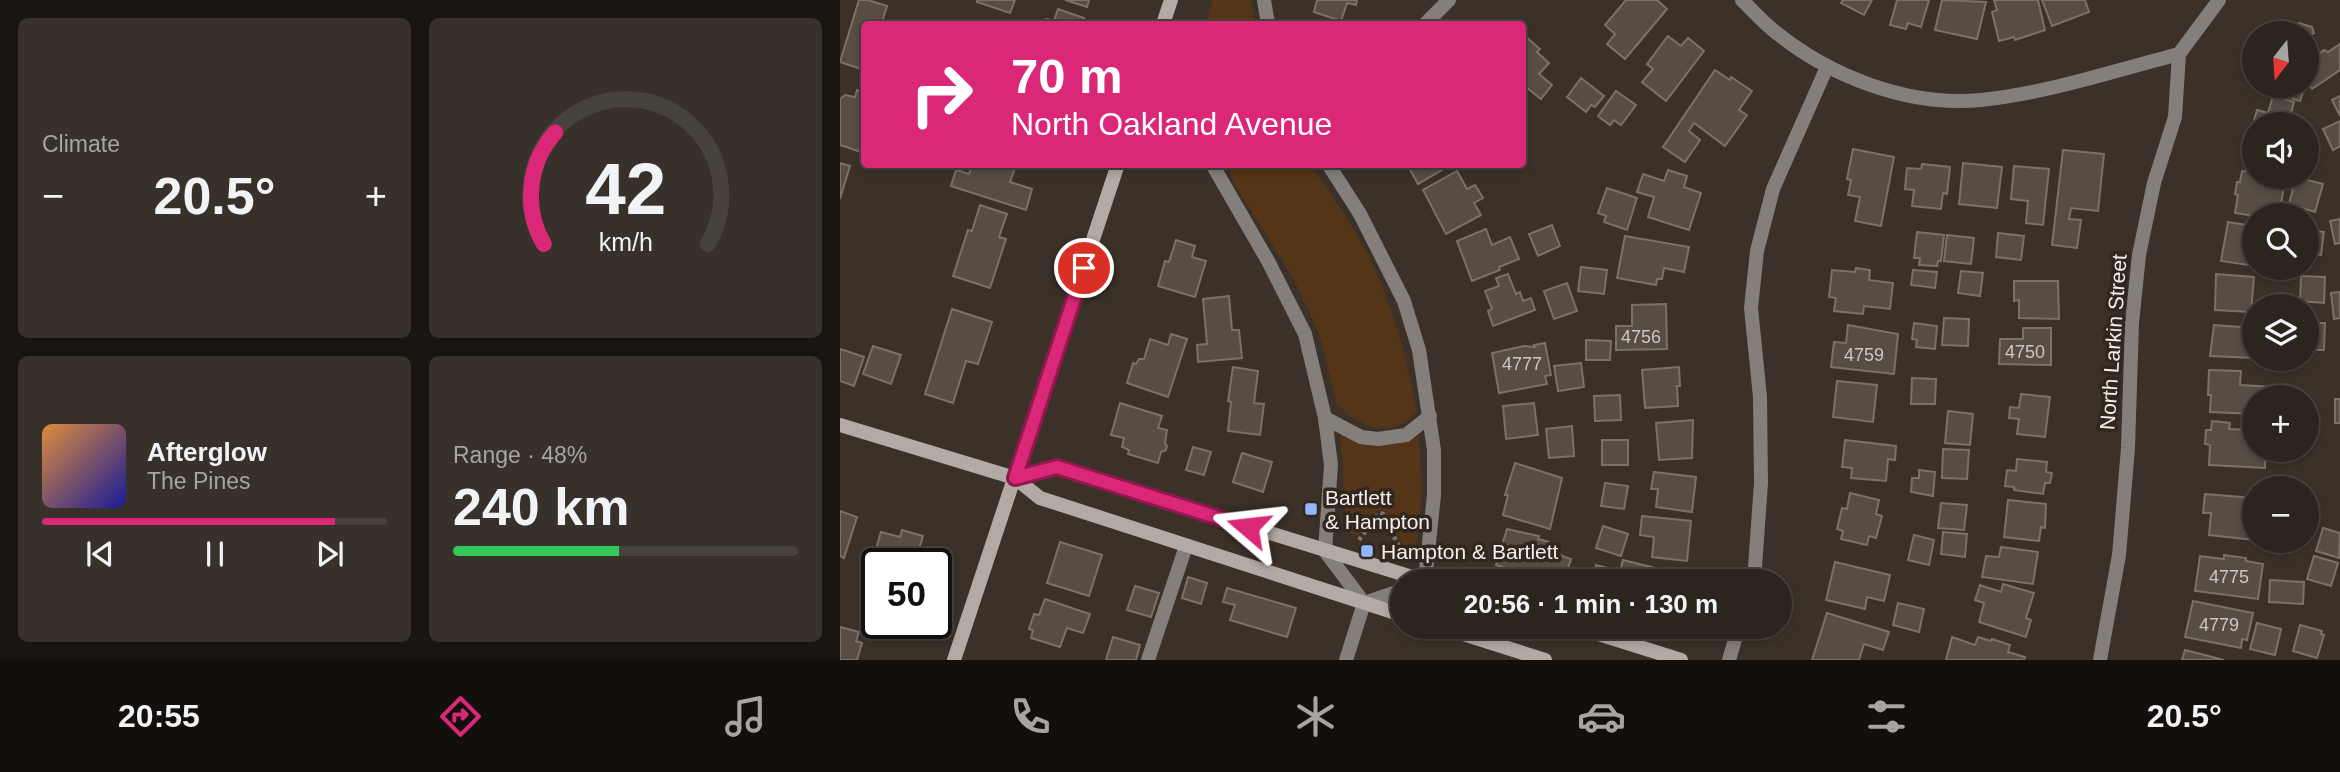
<!DOCTYPE html>
<html lang="en">
<head>
<meta charset="utf-8">
<style>
  :root { --surface:#2c251e; --page:#38312b; --text:#f1f3f6; --muted:#a6a5a4; --line:#48423c; --accent:#db2777 }
  body { margin:0; font-family:Helvetica,sans-serif; background:var(--page); color:var(--text); height:100vh; display:flex; flex-direction:column; font-size:26px; white-space:nowrap }
  * { box-sizing:border-box; margin:0 }
  p { font-size:23px; color:var(--muted) }
  .icon { flex:none; width:38px; height:38px; fill:none; stroke:currentColor; stroke-width:2; stroke-linecap:round; stroke-linejoin:round }
  .map { position:relative; flex:1; overflow:hidden }
  .panel { display:flex; flex-direction:column; gap:18px; padding:18px; background:#181410; width:840px }
  .panel>* { flex:none }
  .guide { position:absolute; left:21px; top:21px; width:665px; height:147px; border-radius:7px; box-shadow:0 4px 10px #0003,0 0 0 2px var(--line); background:#db2777; color:#fff; overflow:hidden }
  .needle { width:46px; rotate:197deg }
  .buttons { position:absolute; left:1402px; top:21px; display:grid; gap:14px }
  .buttons a { display:grid; place-items:center; width:77px; height:77px; border-radius:50%; background:var(--surface); box-shadow:0 4px 10px #0003,0 0 0 2px var(--line); font-size:35px }
  .speed { position:absolute; left:21px; top:548px; display:flex; gap:14px; font-size:35px; font-weight:700; text-align:center }
  .speed>* { display:grid; place-content:center; width:91px; height:91px; border-radius:50%; background:var(--surface); box-shadow:0 4px 10px #0003,0 0 0 2px var(--line); line-height:1 }
  .speed .limit { border:4px solid #111; border-radius:10px; background:#fff; color:#111 }
  .pin { position:absolute; display:grid; place-items:center; width:60px; height:60px; color:#fff; margin:-30px; border:4px solid #fff; border-radius:50%; box-shadow:0 2px 7px #0007 }
  .me { position:absolute; width:77px; margin:-38px; rotate:287deg; stroke-linejoin:round; filter:drop-shadow(0 0 5px #0008) }
  .turn { display:flex; align-items:center; gap:24px; height:147px; padding:0 35px; font-size:32px }
  .turn .icon { width:91px; height:91px; stroke-width:2.5 }
  .turn b { display:block; font-size:49px; line-height:60px }
  .big { font-size:52px; font-weight:700; line-height:1.1 }
  .panel .widget { flex:1; display:flex; flex-direction:column; justify-content:center; gap:10px; min-width:0; padding:0 24px; border-radius:10px; background:var(--page) }
  .panel .dial { align-items:center; gap:0 }
  .dial svg { height:182px; overflow:visible; fill:none; stroke:var(--line); stroke-width:7; stroke-linecap:round; text-anchor:middle }
  .dial text { fill:var(--text); stroke:none }
  .song { display:flex; align-items:center; gap:21px }
  .cover { width:84px; height:84px; border-radius:10px; background:linear-gradient(135deg,hsl(30 70% 55%),hsl(240 70% 35%)) }
  .played { height:7px; border-radius:4px; background:linear-gradient(90deg,var(--accent) 85%,var(--line) 85%) }
  .keys { display:flex; justify-content:space-around; direction:ltr }
  .heat { display:flex; justify-content:space-between; align-items:center; font-size:38px; direction:ltr }
  .charge { height:10px; border-radius:5px; background:linear-gradient(90deg,#34c759 48%,var(--line) 0) }
  .panel .tiles { flex:1; display:grid; gap:18px; grid-template-columns:repeat(2,1fr) }
  .trip { position:absolute; left:550px; top:569px; width:402px; height:70px; border-radius:35px; background:var(--surface); box-shadow:0 4px 10px #0003,0 0 0 2px var(--line); font-weight:700; line-height:70px; text-align:center }
  .tab-bar { display:flex; height:112px; justify-content:space-around; align-items:center; background:#120f0c; color:var(--muted) }
  .tab-bar .icon { width:49px; height:49px }
  .tab-bar .active { color:var(--accent) }
  .tab-bar b { font-size:32px; color:var(--text) }
  main { display:flex; flex:1; min-height:0 }
  .map>svg:first-child { display:block }
  .green { fill:#553517 }
  .building { fill:#584d44; stroke:#7c7167; stroke-width:2 }
  .lines { fill:none; stroke-linecap:round; stroke-linejoin:round }
  .path { stroke:#7c736b; stroke-width:4.5; stroke-dasharray:3.5 3.5; stroke-linecap:butt }
  .service { stroke:#857f7b; stroke-width:14 }
  .minor { stroke:#857f7b; stroke-width:14 }
  .secondary { stroke:#b3aaa3; stroke-width:14 }
  .route-casing { stroke:#8e194d; stroke-width:18 }
  .route { stroke:#db2777; stroke-width:12 }
  .poi-dot { fill:#93b7fd; stroke:#31271e; stroke-width:2.5 }
  .labels { text-anchor:middle; dominant-baseline:central; stroke-width:7; stroke-linejoin:round; paint-order:stroke }
  .number-label { font-size:18px; fill:#cec6c0 }
  .street-label { font-size:21px; fill:#f6efe9; stroke:#31271e }
  .poi-label { font-size:21px; fill:#f6efe9; stroke:#31271e; text-anchor:start }
</style>
</head>
<body>
<main>
<section class="panel">
<div class="tiles">
<div class="widget"><p>Climate</p>
<div class="heat"><a>−</a><b class="big">20.5°</b><a>+</a></div>
</div>
<div class="widget dial"><svg viewBox="0 0 100 80">
<path d="M14 69A42 42 0 1 1 86 69"/>
<path d="M14 69A42 42 0 0 1 19 20" stroke="#db2777"/>
<text x="50" y="56" font-size="32" font-weight="700">42</text>
<text x="50" y="72" font-size="11">km/h</text>
</svg></div>
<div class="widget">
<div class="song"><i class="cover"></i><div><b>Afterglow</b><p>The Pines</p></div></div>
<div class="played"></div>
<div class="keys"><svg class="icon" aria-label="previous" viewBox="0 0 24 24"><path d="M18 5L8 12l10 7zM5 5v14"/></svg><svg class="icon" aria-label="pause" viewBox="0 0 24 24"><path d="M8 5v14M16 5v14"/></svg><svg class="icon" aria-label="next" viewBox="0 0 24 24"><path d="M6 5l10 7-10 7zM19 5v14"/></svg></div>
</div>
<div class="widget"><p>Range · 48%</p><b class="big">240 km</b><div class="charge"></div></div>
</div>
</section>
<div class="map">
<svg width="1500" height="660" viewBox="0 0 1500 660">
  <rect width="100%" height="100%" fill="#3b3128"/>
  <g class="green">
    <polygon points="373,0 411,0 415,24 366,24"/>
    <path d="M 387,165 L 471,165 C 488,190 506,216 521,242 C 550,294 566,353 577,412 L 564,423 L 549,428 L 531,427 L 511,417 L 497,404 L 480,336 L 454,279 L 396,187 Z"/>
    <path d="M 501,432 C 534,445 545,449 579,436 C 581,469 584,522 573,553 L 566,551 L 545,511 L 538,510 L 518,536 L 506,532 Z"/>
  </g>
  <g class="building">
    <polygon points="19,0 28,0 47,6 42,22 49,24 24,24 24,70 0,62"/>
    <polygon points="137,0 175,0 170,13 137,2"/>
    <polygon points="225,0 249,0 247,7"/>
    <polygon points="477,0 517,0 516,5 507,3 501,21 474,12"/>
    <polygon points="786,0 817,0 827,9 785,59 767,44 775,34 765,25"/>
    <polygon points="1003,0 1032,0 1024,15 1001,3"/>
    <polygon points="1057,0 1089,0 1081,27 1068,23 1066,29 1050,25"/>
    <polygon points="1102,0 1146,2 1137,39 1095,30"/>
    <polygon points="1154,0 1198,0 1205,30 1175,40 1174,37 1159,41 1152,12 1157,10"/>
    <polygon points="1202,0 1245,0 1249,12 1212,26"/>
    <polygon points="218,9 244,18 241,24 204,24 206,19 214,21"/>
    <polygon points="1459,23 1472,27 1474,33 1469,36 1480,53 1484,50 1488,52 1500,44 1500,70 1472,89 1466,81 1466,33 1437,33"/>
    <polygon points="828,36 841,46 848,38 864,51 826,101 802,82 813,69 807,64"/>
    <polygon points="686,37 700,49 697,52 709,63 699,74 712,85 701,99 682,84 682,39"/>
    <polygon points="875,70 890,80 891,77 912,91 899,110 907,115 885,146 854,123 849,131 860,140 845,162 823,147"/>
    <polygon points="741,78 764,96 755,107 751,105 746,112 727,97"/>
    <polygon points="1435,86 1465,86 1460,101 1433,93"/>
    <polygon points="17,90 24,93 24,153 0,145 0,99 5,95 15,97"/>
    <polygon points="776,91 796,105 781,125 774,120 770,125 758,116"/>
    <polygon points="1433,96 1454,102 1450,117 1460,119 1458,124 1414,124 1414,136 1410,135 1417,110 1428,113"/>
    <polygon points="1500,96 1500,116 1492,100"/>
    <polygon points="1500,121 1500,146 1493,150 1483,129"/>
    <polygon points="1013,149 1054,157 1041,226 1015,221 1020,197 1008,195 1011,180 1007,179"/>
    <polygon points="1223,150 1264,154 1258,211 1231,208 1229,219 1241,220 1237,248 1212,245"/>
    <polygon points="0,163 10,166 0,199"/>
    <polygon points="1123,163 1162,167 1157,208 1119,204"/>
    <polygon points="132,164 181,164 180,167 176,165 170,182 192,189 186,210 111,186 116,170 129,174"/>
    <polygon points="567,164 612,164 578,184"/>
    <polygon points="1082,164 1110,167 1107,194 1103,193 1101,209 1072,206 1074,190 1065,189 1067,168 1081,169"/>
    <polygon points="1174,166 1209,169 1203,225 1186,223 1188,201 1171,199"/>
    <polygon points="828,170 847,176 844,187 861,193 849,230 808,217 814,197 797,192 803,174 824,181"/>
    <polygon points="617,171 627,189 635,185 643,198 634,203 641,215 606,234 583,190"/>
    <polygon points="1402,171 1414,172 1414,177 1425,177 1424,184 1444,187 1439,215 1414,216 1395,213 1398,195 1395,194 1397,182 1400,182"/>
    <polygon points="1456,177 1483,184 1475,212 1449,204"/>
    <polygon points="767,188 797,198 787,230 764,222 766,216 758,213"/>
    <polygon points="140,205 167,214 159,237 166,239 150,288 113,276 128,230 132,231"/>
    <polygon points="1500,219 1500,243 1495,244 1490,221"/>
    <polygon points="1388,222 1412,226 1414,228 1414,263 1409,262 1408,265 1381,261"/>
    <polygon points="712,225 720,246 698,256 689,234"/>
    <polygon points="646,229 652,245 670,237 679,259 659,267 660,270 632,281 617,241"/>
    <polygon points="1466,230 1484,232 1481,255 1466,253"/>
    <polygon points="1077,232 1104,235 1101,261 1098,261 1097,266 1079,265 1080,258 1074,258"/>
    <polygon points="1158,233 1184,236 1181,260 1156,257"/>
    <polygon points="1107,235 1134,238 1131,264 1104,261"/>
    <polygon points="785,236 849,247 844,272 824,268 822,279 817,279 816,285 777,278"/>
    <polygon points="336,240 355,246 352,257 366,261 355,297 318,286 325,261 329,262"/>
    <polygon points="741,267 767,270 764,294 738,291"/>
    <polygon points="1016,268 1030,270 1029,280 1053,283 1050,309 1024,306 1023,314 994,311 996,298 989,297 992,270 1015,272"/>
    <polygon points="1073,270 1097,272 1095,288 1071,285"/>
    <polygon points="1121,271 1143,273 1140,296 1118,293"/>
    <polygon points="668,274 676,294 680,292 683,301 691,298 695,310 653,326 648,311 652,309 645,291 659,286 656,278"/>
    <polygon points="1376,274 1414,277 1411,312 1375,310"/>
    <polygon points="1461,276 1485,277 1484,303 1460,301"/>
    <polygon points="1174,281 1218,281 1219,319 1179,318 1179,300 1174,301"/>
    <polygon points="727,283 737,311 714,319 704,291"/>
    <polygon points="1500,292 1500,318 1494,319 1491,293"/>
    <polygon points="389,296 392,330 399,330 402,358 358,362 357,345 367,344 363,299"/>
    <polygon points="826,304 827,349 776,350 776,326 792,326 792,305"/>
    <polygon points="112,309 152,322 138,364 126,361 113,403 85,394"/>
    <polygon points="1104,318 1129,319 1128,346 1102,345"/>
    <polygon points="1074,323 1097,326 1095,349 1076,347 1077,340 1072,339"/>
    <polygon points="1466,323 1485,323 1484,350 1466,350"/>
    <polygon points="1008,325 1058,334 1054,374 991,367 994,342 1006,343"/>
    <polygon points="1374,325 1414,328 1414,358 1370,356"/>
    <polygon points="1183,328 1211,328 1211,365 1159,364 1160,339 1183,339"/>
    <polygon points="331,334 347,339 328,397 287,383 293,363 296,364 299,359 304,359 310,339 328,345"/>
    <polygon points="746,340 771,341 770,360 746,360"/>
    <polygon points="705,343 711,375 705,376 707,384 659,393 652,353 684,346 695,347 694,345"/>
    <polygon points="33,346 61,355 51,384 23,374"/>
    <polygon points="0,349 24,357 14,386 0,381"/>
    <polygon points="741,363 744,387 718,391 714,366"/>
    <polygon points="393,367 418,371 414,403 424,404 420,435 388,431 391,402 388,401"/>
    <polygon points="839,367 840,386 837,386 838,406 805,408 802,370"/>
    <polygon points="1369,370 1401,371 1400,385 1434,387 1434,396 1443,397 1414,397 1414,414 1370,412 1371,395 1368,395"/>
    <polygon points="1072,378 1096,379 1095,404 1071,404"/>
    <polygon points="997,381 1037,385 1033,422 993,417"/>
    <polygon points="1181,394 1210,397 1205,437 1177,434 1179,419 1169,418 1170,407 1179,408"/>
    <polygon points="780,395 781,420 755,421 754,396"/>
    <rect x="1495" y="399" width="5" height="24"/>
    <polygon points="280,403 322,416 318,428 327,430 325,443 327,446 326,450 321,452 318,463 288,454 289,450 282,447 284,438 271,435"/>
    <polygon points="694,403 698,435 666,439 663,406"/>
    <polygon points="1108,411 1133,414 1130,445 1105,443"/>
    <polygon points="853,420 852,458 819,460 816,423"/>
    <polygon points="1372,421 1390,423 1389,429 1414,430 1414,450 1447,450 1446,462 1425,460 1425,468 1369,465 1370,445 1365,444 1366,430 1371,430"/>
    <polygon points="732,426 734,456 709,458 706,429"/>
    <rect x="762" y="440" width="26" height="25"/>
    <polygon points="1005,440 1056,446 1055,460 1048,459 1046,481 1011,478 1012,468 1002,467"/>
    <polygon points="353,447 371,452 364,475 346,470"/>
    <polygon points="1103,449 1129,450 1127,479 1102,478"/>
    <polygon points="402,453 432,462 423,492 393,482"/>
    <polygon points="1177,459 1207,462 1206,472 1212,473 1210,483 1205,483 1203,494 1174,490 1174,487 1165,486 1167,470 1176,471"/>
    <polygon points="675,463 722,478 710,529 663,515 668,495 665,495"/>
    <polygon points="1079,470 1095,472 1093,496 1071,492 1072,478 1079,478"/>
    <polygon points="814,472 856,477 852,512 816,507 818,489 811,489"/>
    <polygon points="765,483 788,486 784,509 761,506"/>
    <polygon points="1010,493 1039,500 1036,514 1042,516 1036,538 1029,536 1027,545 1001,539 1003,531 997,529 1002,508 1007,509"/>
    <polygon points="1365,494 1413,498 1414,540 1369,535 1371,513 1363,513"/>
    <polygon points="1168,500 1206,504 1205,528 1201,527 1199,541 1164,537"/>
    <polygon points="1101,503 1127,505 1124,530 1098,528"/>
    <polygon points="0,511 17,517 4,558 0,556"/>
    <polygon points="802,516 851,521 847,561 812,557 814,537 800,535"/>
    <polygon points="763,526 788,534 781,556 756,548"/>
    <polygon points="1483,528 1500,533 1499,558 1476,551"/>
    <polygon points="667,529 699,536 698,539 709,542 706,550 731,559 724,581 698,581 694,580 695,578 656,565"/>
    <polygon points="62,530 83,536 78,552 86,554 83,564 37,564 40,554 35,552 41,532 60,537"/>
    <polygon points="1103,532 1127,534 1125,557 1101,554"/>
    <polygon points="1074,535 1094,540 1089,565 1068,560"/>
    <polygon points="220,542 262,555 249,596 207,583"/>
    <polygon points="1161,547 1198,552 1193,584 1142,577 1146,556 1159,557"/>
    <polygon points="1384,555 1406,558 1406,561 1423,564 1418,599 1355,591 1360,556 1384,559"/>
    <polygon points="1474,556 1498,563 1491,586 1467,579"/>
    <polygon points="783,560 848,576 846,581 752,581 756,565 780,571"/>
    <polygon points="995,562 1050,575 1044,601 1027,597 1025,609 986,600"/>
    <polygon points="348,577 367,583 361,604 342,598"/>
    <polygon points="1430,580 1464,582 1463,604 1429,602"/>
    <polygon points="1163,584 1194,593 1186,618 1191,620 1186,637 1139,622 1144,603 1135,600 1140,585 1161,592"/>
    <polygon points="295,586 319,593 311,617 287,610"/>
    <polygon points="387,588 456,608 447,637 390,620 395,605 383,602"/>
    <polygon points="205,599 250,614 243,633 227,628 220,647 191,638 193,630 189,629 194,614 199,615"/>
    <polygon points="1353,601 1413,613 1407,640 1402,639 1401,648 1345,637"/>
    <polygon points="1058,603 1084,609 1079,632 1053,625"/>
    <polygon points="987,613 1049,632 1043,650 1024,644 1019,660 972,660"/>
    <polygon points="1417,623 1441,629 1435,655 1410,649"/>
    <polygon points="1460,625 1482,631 1481,634 1484,635 1477,658 1453,651"/>
    <polygon points="0,627 19,632 16,641 22,643 17,660 0,660"/>
    <polygon points="273,637 300,645 296,660 266,660"/>
    <polygon points="1112,637 1135,645 1138,637 1151,641 1152,639 1170,645 1168,652 1185,657 1184,660 1106,660"/>
    <polygon points="1345,650 1384,660 1342,660"/>
  </g>
  <g class="lines">
    <polyline class="path" points="519,540 539,513 543,514 562,553"/>
    <g class="service">
      <polyline points="485,418 521,437 538,439 566,435 590,416"/>
      <polyline points="308,660 346,546"/>
    </g>
    <g class="minor">
      <polyline points="424,0 428,24"/>
      <path d="M 902,0 C 912,10 922,21 933,30 C 989,76 1067,107 1141,100 C 1208,93 1274,71 1339,54"/>
      <polyline points="585,24 609,0"/>
      <polyline points="372,164 428,261 465,334 485,418 491,465 485,551 524,603"/>
      <polyline points="488,164 520,214 564,301 579,350 594,450 594,495 585,581"/>
      <polyline points="914,581 921,483 920,397 911,308 917,251 933,189 987,67"/>
      <polyline points="524,603 562,590"/>
      <polyline points="506,660 524,603"/>
      <polyline points="889,660 899,626"/>
      <polyline points="1260,660 1279,555 1288,448 1292,323 1299,255 1314,183 1335,117 1339,54 1379,0"/>
    </g>
    <g class="secondary">
      <polyline points="323,24 331,0"/>
      <polyline points="0,425 175,478 200,498 562,615"/>
      <polyline points="175,478 217,467 585,581"/>
      <polyline points="598,626 705,660"/>
      <polyline points="733,626 841,660"/>
      <polyline points="114,660 278,164"/>
    </g>
  </g>
  <g class="lines">
    <defs>
      <polyline id="route" points="244,268 175,478 217,467 408,527"/>
    </defs>
    <use href="#route" class="route-casing"/>
    <use href="#route" class="route"/>
  </g>
  <g class="poi-dot">
    <rect x="464" y="502" width="14" height="14" rx="3.5"/>
    <rect x="520" y="544" width="14" height="14" rx="3.5"/>
  </g>
  <g class="labels">
    <g class="number-label">
      <text x="801" y="337">4756</text>
      <text x="1185" y="352">4750</text>
      <text x="1024" y="355">4759</text>
      <text x="682" y="364">4777</text>
      <text x="1389" y="577">4775</text>
      <text x="1379" y="625">4779</text>
    </g>
    <g class="street-label">
      <text transform="translate(1273 342) rotate(-86)">North Larkin Street</text>
    </g>
    <g class="poi-label">
      <text x="485" y="497">Bartlett<tspan x="485" dy="24">&amp; Hampton</tspan></text>
      <text x="541" y="551">Hampton &amp; Bartlett</text>
    </g>
  </g>
</svg>
<div class="buttons">
<a><svg class="needle" viewBox="-14 -14 28 28"><path d="M0-13l5 13h-10z" fill="#e53935"/><path d="M0 13l5-13h-10z" fill="#a6a5a4"/></svg></a>
<a><svg class="icon" aria-label="sound" viewBox="0 0 24 24"><path d="M4 9h4l5-4v14l-5-4H4zM17 9q2 3 0 6"/></svg></a>
<a><svg class="icon" aria-label="search" viewBox="0 0 24 24"><circle cx="10" cy="10" r="6"/><path d="M15 15l6 6"/></svg></a>
<a><svg class="icon" aria-label="layers" viewBox="0 0 24 24"><path d="M12 4l9 5-9 5-9-5zM3 14l9 5 9-5"/></svg></a>
<a>+</a>
<a>−</a>
</div>
<div class="speed"><div class="limit">50</div></div>
<div class="pin" style="left:244px;top:268px;background:#d93025"><svg class="icon" aria-label="arrive" viewBox="0 0 24 24"><path d="M6 21V4h12l-3 4 3 4H6"/></svg></div>
<svg class="me" style="left:408px;top:527px" viewBox="-20 -20 40 40"><path d="M0-17L14 15 0 8-14 15z" fill="#db2777" stroke="#fff" stroke-width="4"/></svg>
<div class="trip">20:56 · 1 min · 130 m</div>
<div class="guide">
<div class="turn"><svg class="icon" aria-label="right" viewBox="0 0 24 24"><path d="M7 20v-9h11M14 6l5 5-5 5"/></svg><div><b>70 m</b>North Oakland Avenue</div></div>
</div>
</div>
</main>
<nav class="tab-bar">
<b>20:55</b>
<svg class="icon active" aria-label="directions" viewBox="0 0 24 24"><path d="M12 3l9 9-9 9-9-9zM9 14v-3h6M13 9l2 2-2 2"/></svg>
<svg class="icon" aria-label="music" viewBox="0 0 24 24"><path d="M9 18V5l10-2v13"/><circle cx="6" cy="18" r="3"/><circle cx="16" cy="16" r="3"/></svg>
<svg class="icon" aria-label="phone" viewBox="0 0 24 24"><path d="M5 4h4l2 5-3 2q2 4 5 5l2-3 5 2v4C11 20 4 13 5 4z"/></svg>
<svg class="icon" aria-label="climate" viewBox="0 0 24 24"><path d="M12 3v18M4 7l16 10M4 17L20 7"/></svg>
<svg class="icon" aria-label="car" viewBox="0 0 24 24"><path d="M5 17H2v-5l4-1 3-4h7l3 4 3 1v5h-3M9 17h6M6 11h13"/><circle cx="7" cy="17" r="2"/><circle cx="17" cy="17" r="2"/></svg>
<svg class="icon" aria-label="filters" viewBox="0 0 24 24"><path d="M4 7h16M4 17h16"/><circle cx="9" cy="7" r="2"/><circle cx="15" cy="17" r="2"/></svg>
<b>20.5°</b>
</nav>
</body>
</html>
